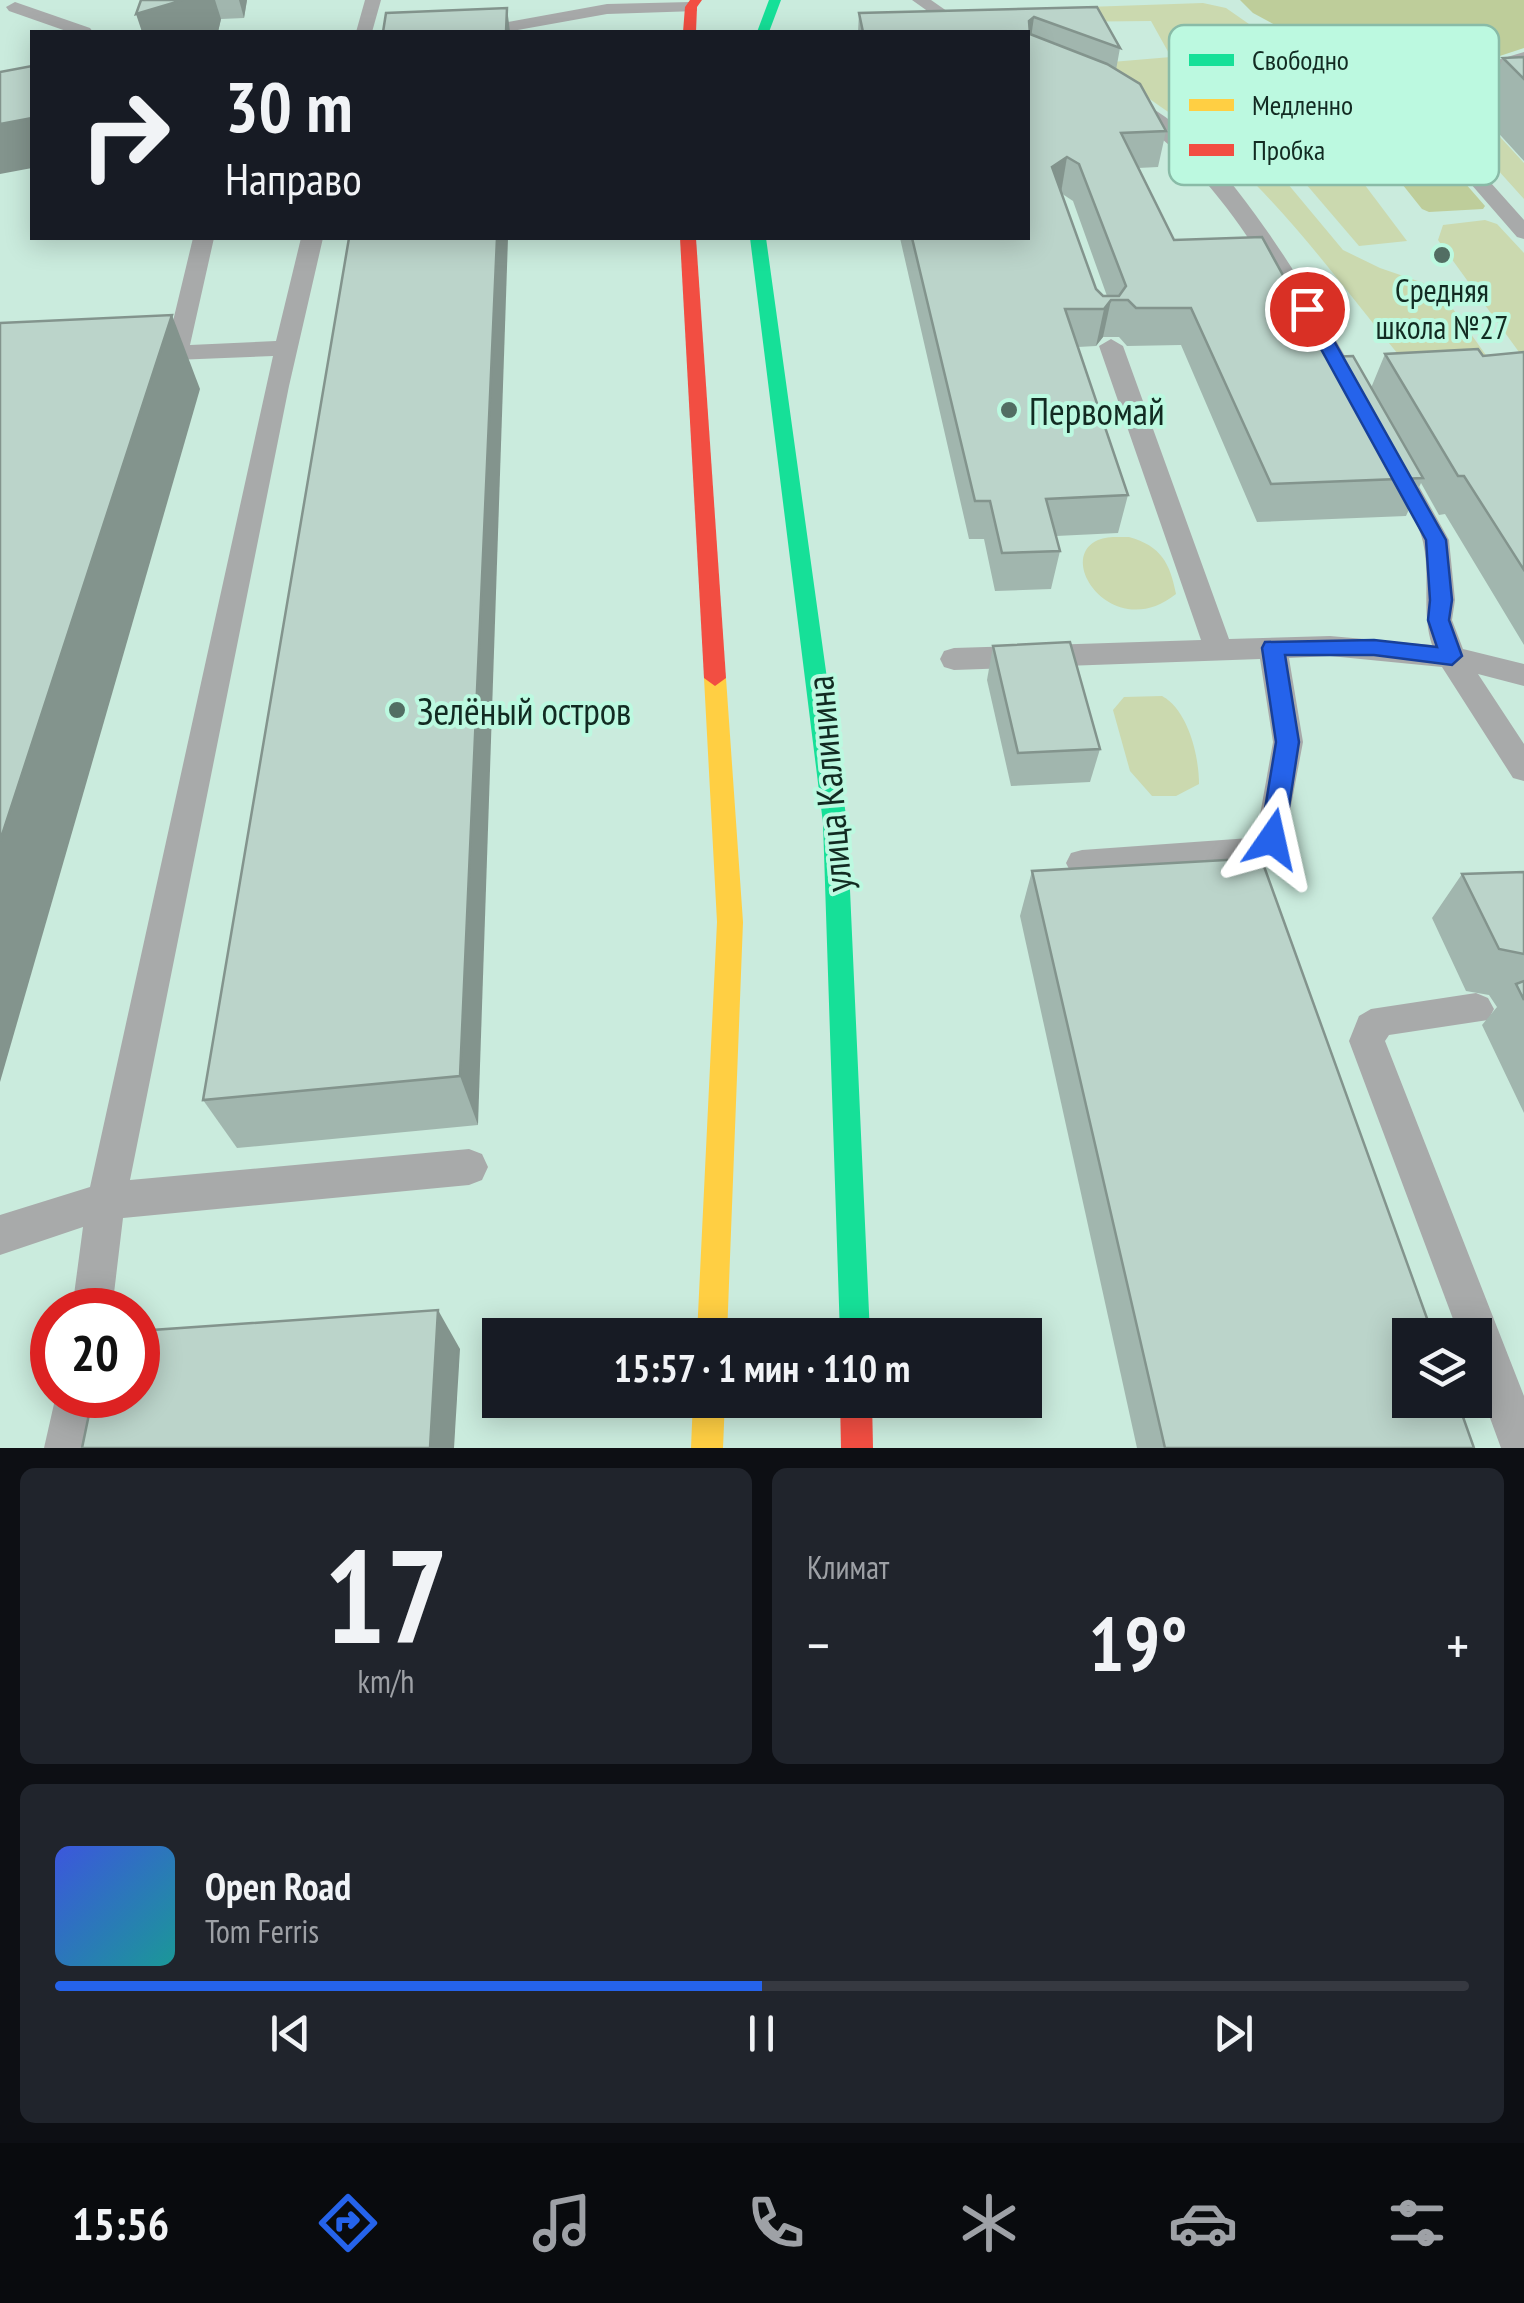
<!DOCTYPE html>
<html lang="ru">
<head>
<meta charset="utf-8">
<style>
  :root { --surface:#171b24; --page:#20242c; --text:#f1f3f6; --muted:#9ea1a6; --line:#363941; --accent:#2563eb }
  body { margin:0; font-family:"PT Sans Narrow",sans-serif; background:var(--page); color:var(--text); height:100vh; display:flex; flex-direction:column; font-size:38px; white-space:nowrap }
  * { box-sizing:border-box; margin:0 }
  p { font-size:32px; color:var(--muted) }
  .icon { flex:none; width:55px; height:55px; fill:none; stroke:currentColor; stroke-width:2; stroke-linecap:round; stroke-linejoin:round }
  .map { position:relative; height:1448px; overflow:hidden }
  .drawer { display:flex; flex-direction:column; gap:20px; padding:20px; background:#0d0f14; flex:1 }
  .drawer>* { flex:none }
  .banner { position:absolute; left:30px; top:30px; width:1000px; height:210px; border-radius:0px; box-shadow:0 5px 25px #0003; background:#171b24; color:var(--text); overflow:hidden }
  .tools { position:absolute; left:1392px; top:1318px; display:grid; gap:20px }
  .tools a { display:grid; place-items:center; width:100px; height:100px; border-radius:0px; background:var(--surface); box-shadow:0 5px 25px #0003; font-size:50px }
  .speed { position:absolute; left:30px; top:1288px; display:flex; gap:20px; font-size:50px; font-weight:700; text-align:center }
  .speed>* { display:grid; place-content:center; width:130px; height:130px; border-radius:50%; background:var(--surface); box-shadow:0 5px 25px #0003; line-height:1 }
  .speed .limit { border:15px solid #d22; background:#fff; color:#111 }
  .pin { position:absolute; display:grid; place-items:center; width:85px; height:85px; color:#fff; margin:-42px; border:5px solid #fff; border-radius:50%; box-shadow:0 2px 10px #0007 }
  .me { position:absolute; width:110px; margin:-55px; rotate:11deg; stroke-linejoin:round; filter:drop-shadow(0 0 8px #0008) }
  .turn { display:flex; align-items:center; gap:35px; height:210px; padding:0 30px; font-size:45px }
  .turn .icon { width:130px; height:130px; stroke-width:2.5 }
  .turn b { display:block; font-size:70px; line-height:85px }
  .big { font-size:75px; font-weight:800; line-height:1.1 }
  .drawer .card { flex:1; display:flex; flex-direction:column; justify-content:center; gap:15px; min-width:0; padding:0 35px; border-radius:15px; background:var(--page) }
  .drawer .dial { align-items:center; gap:0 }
  .dial b { font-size:130px; line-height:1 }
  .song { display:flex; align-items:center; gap:30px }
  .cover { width:120px; height:120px; border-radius:15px; background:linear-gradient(135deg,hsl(230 70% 55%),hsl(180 70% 35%)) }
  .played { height:10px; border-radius:5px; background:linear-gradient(90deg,var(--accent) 50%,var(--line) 50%) }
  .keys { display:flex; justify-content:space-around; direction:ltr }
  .heat { display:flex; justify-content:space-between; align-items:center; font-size:55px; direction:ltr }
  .drawer .tiles { flex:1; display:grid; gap:20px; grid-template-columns:1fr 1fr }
  .card:last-child { grid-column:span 2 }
  .trip { position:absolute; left:482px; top:1318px; width:560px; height:100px; border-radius:0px; background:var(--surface); box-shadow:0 5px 25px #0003; font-weight:800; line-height:100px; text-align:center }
  .tab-bar { display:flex; height:160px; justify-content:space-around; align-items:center; background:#090b0e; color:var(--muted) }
  .tab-bar .icon { width:70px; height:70px }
  .tab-bar .on { color:var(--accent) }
  .tab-bar b { font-size:45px; color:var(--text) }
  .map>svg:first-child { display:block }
  .green { fill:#cbd9af }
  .forest { fill:#becd9a }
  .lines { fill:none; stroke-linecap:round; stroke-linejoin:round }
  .lane { fill:#a8aaaa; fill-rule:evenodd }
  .fast { fill:#16e098; fill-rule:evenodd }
  .slow { fill:#ffcf43; fill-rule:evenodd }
  .jam { fill:#f24e42; fill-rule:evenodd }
  .wall { fill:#a1b6ae; fill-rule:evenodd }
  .shaded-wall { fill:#83948d }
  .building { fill:#bbd4ca; stroke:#83948d; stroke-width:2.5; fill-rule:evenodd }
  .route { fill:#2563eb; stroke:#184099; stroke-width:2.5 }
  .poi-dot { fill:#526e63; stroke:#bcf9e0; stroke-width:4 }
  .labels { text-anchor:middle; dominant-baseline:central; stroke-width:8; stroke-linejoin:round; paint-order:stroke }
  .far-poi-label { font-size:32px; fill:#122b22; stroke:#bcf9e0 }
  .poi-label { font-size:38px; fill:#122b22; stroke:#bcf9e0; text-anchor:start }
  .street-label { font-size:38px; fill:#122b22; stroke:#bcf9e0 }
  .key { fill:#bcf9e0; stroke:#89bba7; stroke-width:2.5 }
  .key-label { font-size:28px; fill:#122b22 }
</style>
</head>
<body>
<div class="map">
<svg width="1524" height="1448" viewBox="0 0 1524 1448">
  <rect width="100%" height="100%" fill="#caebdd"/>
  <g class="green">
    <path d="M 1203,3 L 1226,8 L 1259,31 L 1258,40 C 1222,65 1206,73 1232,117 L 1343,250 L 1380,268 L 1438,288 L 1493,365 L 1406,364 C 1351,297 1298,224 1236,165 C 1195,126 1144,98 1100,63 L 1171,57 L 1151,21 L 1051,22 L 1028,9 Z"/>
    <polygon points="1524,72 1524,108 1478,113 1524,163 1524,199 1451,118 1449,109 1460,95"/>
    <polygon points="1319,124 1407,241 1359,246 1258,128"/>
    <polygon points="1485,220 1497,224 1524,253 1524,359 1438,240 1443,225"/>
    <path d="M 1129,537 C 1161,546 1170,563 1176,594 C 1114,644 1054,559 1098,540 C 1107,536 1119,537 1129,537 Z"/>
    <path d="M 1162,696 C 1188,710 1199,756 1199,784 L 1176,796 L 1152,796 L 1130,771 L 1113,710 L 1124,697 Z"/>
  </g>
  <polygon class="forest" points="1240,0 1524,0 1524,48 1406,87 1391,98 1485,206 1483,209 1429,212 1422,209 1324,86 1346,68 1344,62 1253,13"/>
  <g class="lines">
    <g class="lane">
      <polygon points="365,0 381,0 372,32 356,32"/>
      <polygon points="912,0 931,0 977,32 957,32"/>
      <polygon points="15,2 90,28 93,32 69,32 9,11 6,7"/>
      <polygon points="691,2 697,3 697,11 607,14 506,32 471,32 480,27 607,4"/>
      <polygon points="1524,52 1524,63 1431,92 1417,100 1524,220 1524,239 1517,237 1397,99 1417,84"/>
      <path d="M 1131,99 C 1216,124 1323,317 1366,393 L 1363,398 L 1345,398 C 1272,285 1241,192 1124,109 L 1122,105 Z"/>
      <polygon points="193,238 214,238 190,345 276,341 301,238 323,238 289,386 130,1180 469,1149 482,1154 488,1167 482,1180 469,1185 123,1218 112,1310 72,1310 83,1227 0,1255 0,1215 90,1187 273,356 149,361 137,354 141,349 167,346"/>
      <path d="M 1111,339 L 1123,346 L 1229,639 L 1330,636 L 1432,645 C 1421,611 1431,577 1423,542 C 1417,516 1394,488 1381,464 L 1394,456 L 1403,458 L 1449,540 L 1455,600 L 1452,620 L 1463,649 L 1524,664 L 1524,686 L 1478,674 L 1524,744 L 1524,781 L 1513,778 L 1442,667 L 1330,656 L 1289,658 L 1303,742 L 1283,848 C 1245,879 1133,873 1082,876 L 1071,873 L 1066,863 L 1071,853 L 1082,850 L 1250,838 L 1257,832 L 1273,742 L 1260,659 L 954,670 L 944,667 L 940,659 L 944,651 L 954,648 L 1201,640 L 1099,346 Z"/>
      <polygon points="1476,993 1488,998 1494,1009 1488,1020 1389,1035 1385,1041 1524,1396 1524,1448 1501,1448 1475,1377 1475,1335 1459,1335 1349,1041 1359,1016 1371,1009"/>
      <polygon points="56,1395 98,1395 88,1448 44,1448"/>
    </g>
    <g class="fast">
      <polygon points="769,0 781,0 769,32 757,32"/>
      <polygon points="750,238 766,238 847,823 870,1335 840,1335 823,823"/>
    </g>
    <g class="slow">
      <polygon points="715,670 726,678 743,922 727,1335 697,1335 717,922 704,678"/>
      <polygon points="693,1400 725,1400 723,1448 691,1448"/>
    </g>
    <g class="jam">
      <polygon points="690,0 702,0 697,7 696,32 683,32 685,7"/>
      <polygon points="680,238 696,238 726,678 715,686 704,678"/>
      <polygon points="840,1400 872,1400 873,1448 841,1448"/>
    </g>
  </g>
  <g class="wall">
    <polygon points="141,0 247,0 244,18 221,19 218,32 142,32"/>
    <path d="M 1097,7 L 1120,48 L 1116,70 L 1166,131 L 1158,167 L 1138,168 L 1174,240 L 1328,357 L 1371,388 L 1385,354 L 1483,356 L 1524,352 L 1524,645 L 1445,514 L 1439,515 L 1421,483 L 1406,516 L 1257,522 L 1181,345 L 1127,346 L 1119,337 L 1103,337 L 1096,346 L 1078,347 L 1128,495 L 1118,533 L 1056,536 L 1060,551 L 1051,589 L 995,591 L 984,539 L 969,539 L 900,238 L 1028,238 L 1028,32 L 858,32 L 859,13 ZM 1061,193 L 1073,201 L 1107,296 L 1103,296 L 1096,289 Z"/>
    <polygon points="1524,57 1524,161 1481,114 1503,58"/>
    <polygon points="349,238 478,1125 237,1148 203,1100"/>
    <polygon points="993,646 1100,749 1090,782 1011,786 987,680"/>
    <polygon points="1032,871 1474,1448 1137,1448 1020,916"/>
    <polygon points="1524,872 1524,1113 1482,1025 1497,1007 1489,995 1466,991 1432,918 1462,874"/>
  </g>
  <g class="shaded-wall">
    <polygon points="183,0 215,0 221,19 218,32 142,32 136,14"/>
    <polygon points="239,0 247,0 244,18"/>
    <polygon points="507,8 510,32 506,32"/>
    <polygon points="1034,17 1029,52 1029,21"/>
    <polygon points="32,118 32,168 0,174 0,124"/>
    <polygon points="1067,157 1061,193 1052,167"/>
    <polygon points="497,238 508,238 478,1125 460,1076"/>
    <polygon points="1111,300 1103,337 1096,346 1104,309"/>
    <polygon points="172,315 200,389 0,1082 0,841"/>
    <polygon points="438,1310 460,1349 454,1448 430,1448"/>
  </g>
  <g class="building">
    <polygon points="141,0 183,0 136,14"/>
    <path d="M 1097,7 L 1120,48 L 1034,17 L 1029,21 L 1030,34 L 1107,64 L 1140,84 L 1166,131 L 1121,133 L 1174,240 L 1262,237 L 1328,357 L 1353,356 L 1423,478 L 1271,484 L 1191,308 L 1136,308 L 1128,300 L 1111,300 L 1104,309 L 1065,309 L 1128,495 L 1046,499 L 1060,551 L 1002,553 L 990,501 L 975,501 L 912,238 L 1028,238 L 1028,32 L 863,32 L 859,13 ZM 1067,157 L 1079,164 L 1126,286 L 1119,296 L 1103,296 L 1096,289 L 1052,167 Z"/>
    <polygon points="507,8 506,32 383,32 386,13"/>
    <polygon points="1524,57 1524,79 1503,58"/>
    <polygon points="32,66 32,118 0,124 0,72"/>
    <polygon points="349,238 497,238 460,1076 203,1100"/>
    <polygon points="172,315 0,841 0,323"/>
    <polygon points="1478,349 1483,356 1524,352 1524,570 1464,476 1458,476 1385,354"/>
    <polygon points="1070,642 1100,749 1018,753 993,646"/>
    <polygon points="1261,858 1433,1335 1410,1335 1410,1400 1457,1400 1474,1448 1165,1448 1032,871"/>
    <polygon points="1524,872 1524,954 1499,949 1462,874"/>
    <polygon points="1524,981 1524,1000 1516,984"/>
    <polygon points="438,1310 430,1448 82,1448 93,1395 138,1395 138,1331"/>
  </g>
  <polygon class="route" points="1307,304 1316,309 1446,540 1452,600 1449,620 1462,656 1452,665 1374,655 1285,655 1299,742 1284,839 1281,846 1263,846 1260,839 1276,742 1262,648 1265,642 1374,640 1437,647 1428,620 1430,600 1426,540 1299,309"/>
  <g class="poi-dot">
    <circle cx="1442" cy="255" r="10"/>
    <circle cx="1009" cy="410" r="10"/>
    <circle cx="397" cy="710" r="10"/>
  </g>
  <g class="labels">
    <g class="far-poi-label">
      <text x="1442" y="290">Средняя<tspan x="1442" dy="37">школа №27</tspan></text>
    </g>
    <g class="poi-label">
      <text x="1029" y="410">Первомай</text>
      <text x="417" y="710">Зелёный остров</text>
    </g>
    <g class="street-label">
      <text transform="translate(828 784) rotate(-95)">улица Калинина</text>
    </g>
  </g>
  <rect x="1169" y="25" width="330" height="160" rx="15" class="key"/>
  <rect x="1189" y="54" width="45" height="12" fill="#16e098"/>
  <rect x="1189" y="99" width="45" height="12" fill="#ffcf43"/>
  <rect x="1189" y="144" width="45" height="12" fill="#f24e42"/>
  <g class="key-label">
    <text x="1252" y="70">Свободно</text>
    <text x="1252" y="115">Медленно</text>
    <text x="1252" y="160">Пробка</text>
  </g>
</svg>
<div class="tools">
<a><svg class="icon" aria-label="layers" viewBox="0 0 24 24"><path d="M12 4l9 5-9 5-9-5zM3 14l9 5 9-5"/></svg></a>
</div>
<div class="speed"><div class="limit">20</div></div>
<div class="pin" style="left:1307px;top:309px;background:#d93025"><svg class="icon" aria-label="arrive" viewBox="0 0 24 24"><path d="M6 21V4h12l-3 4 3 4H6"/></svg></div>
<svg class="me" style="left:1272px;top:839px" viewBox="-20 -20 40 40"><path d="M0-17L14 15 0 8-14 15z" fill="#2563eb" stroke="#fff" stroke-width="4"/></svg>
<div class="trip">15:57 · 1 мин · 110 m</div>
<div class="banner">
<div class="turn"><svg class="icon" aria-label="right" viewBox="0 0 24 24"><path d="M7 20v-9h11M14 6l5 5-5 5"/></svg><div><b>30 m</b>Направо</div></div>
</div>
</div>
<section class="drawer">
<div class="tiles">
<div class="card dial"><b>17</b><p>km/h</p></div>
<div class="card"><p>Климат</p>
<div class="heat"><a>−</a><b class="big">19°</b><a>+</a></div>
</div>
<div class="card">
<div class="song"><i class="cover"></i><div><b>Open Road</b><p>Tom Ferris</p></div></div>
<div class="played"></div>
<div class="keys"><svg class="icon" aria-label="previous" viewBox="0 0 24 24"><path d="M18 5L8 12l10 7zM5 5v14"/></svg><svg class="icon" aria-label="pause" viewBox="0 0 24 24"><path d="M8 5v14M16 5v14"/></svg><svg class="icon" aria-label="next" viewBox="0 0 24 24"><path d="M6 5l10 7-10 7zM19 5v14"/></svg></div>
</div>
</div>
</section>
<nav class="tab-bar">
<b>15:56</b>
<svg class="icon on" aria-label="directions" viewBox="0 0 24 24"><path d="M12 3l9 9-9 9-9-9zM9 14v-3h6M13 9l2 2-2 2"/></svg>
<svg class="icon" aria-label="music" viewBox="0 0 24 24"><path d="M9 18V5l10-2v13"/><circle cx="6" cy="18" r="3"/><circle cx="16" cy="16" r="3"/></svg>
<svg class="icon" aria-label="phone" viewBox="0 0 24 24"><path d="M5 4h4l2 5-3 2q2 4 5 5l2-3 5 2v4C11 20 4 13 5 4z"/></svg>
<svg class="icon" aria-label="climate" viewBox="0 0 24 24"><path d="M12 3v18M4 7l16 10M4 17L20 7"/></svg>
<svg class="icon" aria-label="car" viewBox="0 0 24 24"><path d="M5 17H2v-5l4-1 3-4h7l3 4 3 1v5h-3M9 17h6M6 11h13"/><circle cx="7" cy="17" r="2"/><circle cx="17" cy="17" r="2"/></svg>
<svg class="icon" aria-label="filters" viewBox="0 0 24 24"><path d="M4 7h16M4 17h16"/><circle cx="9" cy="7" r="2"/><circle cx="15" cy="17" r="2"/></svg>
</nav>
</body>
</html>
